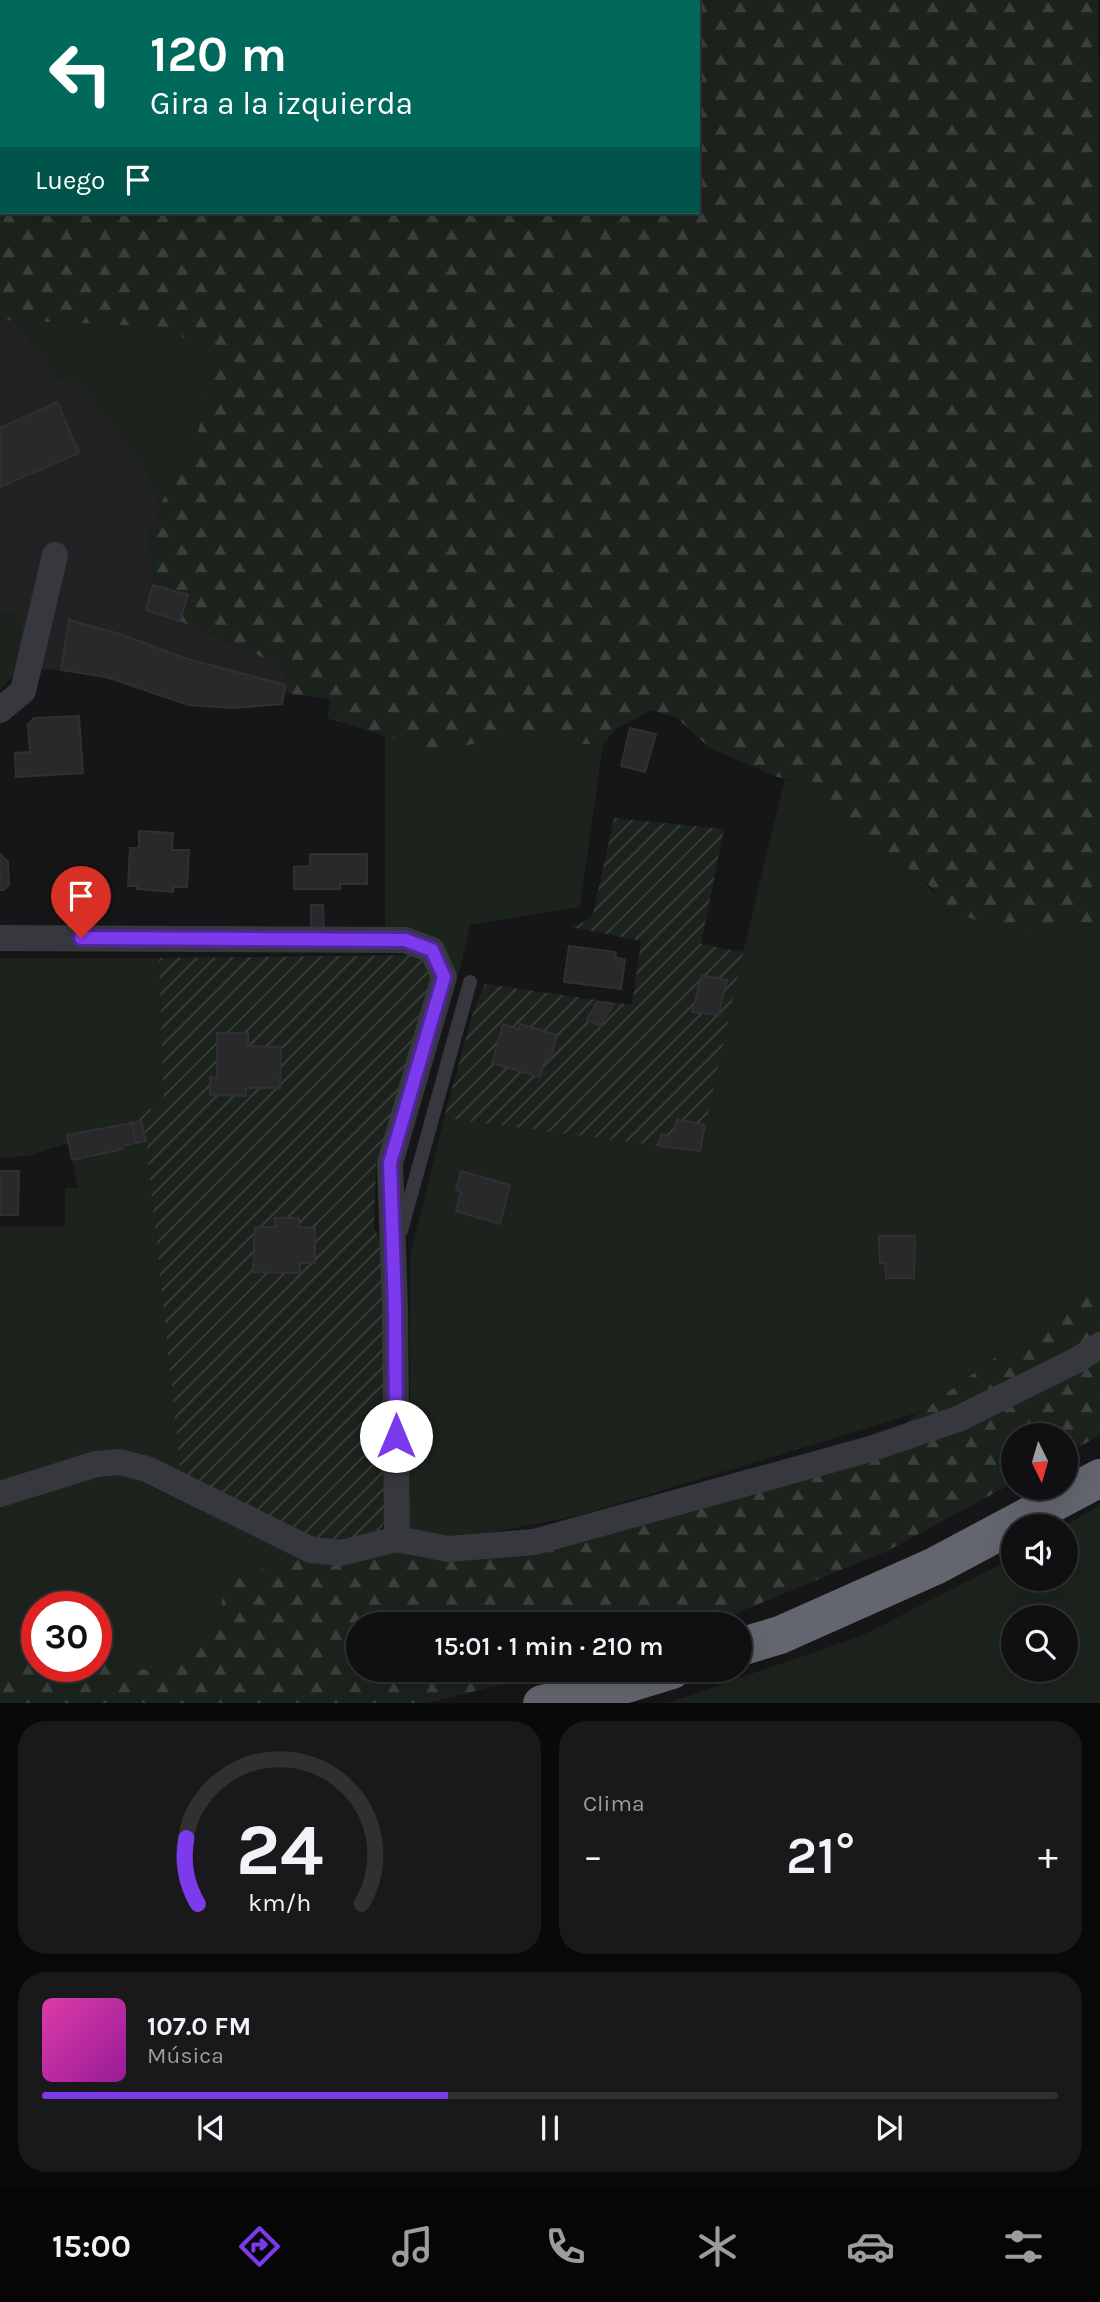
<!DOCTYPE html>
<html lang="es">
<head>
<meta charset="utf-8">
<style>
  :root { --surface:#101012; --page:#19191b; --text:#f1f3f6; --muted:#9c9d9f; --line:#303032; --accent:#7c3aed }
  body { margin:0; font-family:Karla,sans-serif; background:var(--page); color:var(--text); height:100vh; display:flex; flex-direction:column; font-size:26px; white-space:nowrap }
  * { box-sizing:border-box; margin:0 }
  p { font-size:23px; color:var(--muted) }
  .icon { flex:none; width:38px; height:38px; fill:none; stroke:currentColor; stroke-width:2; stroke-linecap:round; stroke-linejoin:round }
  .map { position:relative; height:1703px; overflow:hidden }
  .details { display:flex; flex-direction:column; gap:18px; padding:18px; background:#09090a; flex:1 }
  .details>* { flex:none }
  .top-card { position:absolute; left:0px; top:0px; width:700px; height:214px; box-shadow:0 7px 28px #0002,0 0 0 2px var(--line); background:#00695c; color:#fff; overflow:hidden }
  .needle { width:46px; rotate:175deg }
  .tools { position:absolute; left:1001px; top:1423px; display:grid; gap:14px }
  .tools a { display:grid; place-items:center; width:77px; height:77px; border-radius:50%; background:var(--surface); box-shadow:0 7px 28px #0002,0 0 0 2px var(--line); font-size:35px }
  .speed { position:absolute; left:21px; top:1591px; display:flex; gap:14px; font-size:35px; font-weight:700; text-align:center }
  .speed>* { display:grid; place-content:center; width:91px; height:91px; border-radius:50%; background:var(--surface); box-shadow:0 7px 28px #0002,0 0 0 2px var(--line); line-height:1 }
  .speed .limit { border:10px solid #d22; background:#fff; color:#111 }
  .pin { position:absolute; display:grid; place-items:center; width:60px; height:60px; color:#fff; margin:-72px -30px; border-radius:50% 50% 50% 0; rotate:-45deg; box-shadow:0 0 7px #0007 }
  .pin .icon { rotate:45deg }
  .me { position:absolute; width:77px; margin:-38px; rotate:0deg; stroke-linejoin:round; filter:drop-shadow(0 0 5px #0008) }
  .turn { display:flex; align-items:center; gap:24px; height:147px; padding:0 35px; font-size:32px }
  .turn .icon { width:91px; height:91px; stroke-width:2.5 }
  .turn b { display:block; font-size:49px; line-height:60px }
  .then { display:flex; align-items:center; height:66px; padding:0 35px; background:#0003; gap:14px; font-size:26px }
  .big { font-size:52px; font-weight:600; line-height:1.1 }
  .details .tile { flex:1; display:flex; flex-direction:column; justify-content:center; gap:10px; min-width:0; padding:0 24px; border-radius:28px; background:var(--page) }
  .details .dial { align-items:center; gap:0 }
  .dial svg { height:182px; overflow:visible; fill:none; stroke:var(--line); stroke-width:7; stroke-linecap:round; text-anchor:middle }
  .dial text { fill:var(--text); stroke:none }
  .song { display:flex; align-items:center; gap:21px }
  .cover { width:84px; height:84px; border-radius:10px; background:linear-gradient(135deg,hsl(320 70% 55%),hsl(300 70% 35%)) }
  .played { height:7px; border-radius:4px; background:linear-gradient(90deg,var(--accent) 40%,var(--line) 40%) }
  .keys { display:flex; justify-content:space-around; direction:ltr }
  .heat { display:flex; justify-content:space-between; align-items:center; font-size:38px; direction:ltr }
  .details .tiles { flex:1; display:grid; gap:18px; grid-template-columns:1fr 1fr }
  .tile:last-child { grid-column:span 2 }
  .trip { position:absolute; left:346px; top:1612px; width:406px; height:70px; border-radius:35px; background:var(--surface); box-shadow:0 7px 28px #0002,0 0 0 2px var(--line); font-weight:600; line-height:70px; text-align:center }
  .dock { display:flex; height:112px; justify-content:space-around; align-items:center; background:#060607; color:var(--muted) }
  .dock .icon { width:49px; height:49px }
  .dock .current { color:var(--accent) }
  .dock b { font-size:32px; color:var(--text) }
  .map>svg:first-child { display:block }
  .built { fill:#222225 }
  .grass { fill:#1c231d; fill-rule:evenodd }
  .forest { fill:url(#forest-firs); fill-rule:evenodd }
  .garden { fill:url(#garden-furrows) }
  .building { fill:#29292c; stroke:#303034; stroke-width:2 }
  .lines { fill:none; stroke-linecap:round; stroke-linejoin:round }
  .service { stroke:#37383d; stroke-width:14 }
  .minor { stroke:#37383d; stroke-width:26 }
  .motorway { stroke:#63666e; stroke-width:38 }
  .route-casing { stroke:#51269a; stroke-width:18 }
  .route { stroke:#7c3aed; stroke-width:12 }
</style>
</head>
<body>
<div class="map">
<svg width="1100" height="1704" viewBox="0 0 1100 1704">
  <defs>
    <pattern id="forest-firs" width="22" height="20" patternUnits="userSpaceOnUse" patternTransform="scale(1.75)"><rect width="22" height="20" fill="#1c231d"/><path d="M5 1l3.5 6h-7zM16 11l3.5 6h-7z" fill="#3a403c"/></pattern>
    <pattern id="garden-furrows" width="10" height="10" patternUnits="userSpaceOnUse" patternTransform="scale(1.75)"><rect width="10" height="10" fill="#1c231d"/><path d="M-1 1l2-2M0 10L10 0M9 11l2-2" fill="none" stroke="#3a403c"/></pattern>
  </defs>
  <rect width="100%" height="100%" fill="#161618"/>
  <polygon class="built" points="0,320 15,321 56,377 79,383 135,455 148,475 160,505 147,541 152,555 153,585 180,621 280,665 286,685 282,704 233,708 189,705 106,677 61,670 14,668 23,615 0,614"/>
  <g class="grass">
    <polygon points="15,321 169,327 215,363 196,440 160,505 148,475 135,455 79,383 56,377"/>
    <polygon points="0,614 23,615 14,667 20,668 0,690"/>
    <polygon points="550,732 580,744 603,744 580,907 470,925 458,976 444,951 385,930 385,736 427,749 464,746 521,733"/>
    <path d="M 785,779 L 815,782 C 855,831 912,861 949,911 L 1070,929 L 1100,922 L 1100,1287 L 1019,1340 L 920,1412 L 581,1515 L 453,1540 L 410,1534 L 410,1258 L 444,1118 L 700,1150 L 743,952 Z"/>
    <polygon points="0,958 159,958 164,1112 136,1108 141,1121 67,1135 69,1143 27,1156 0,1158"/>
    <polygon points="146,1141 181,1476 117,1454 0,1482 0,1227 65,1227 65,1188 78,1188 72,1160 123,1149 123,1146"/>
    <polygon points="120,1462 311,1550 219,1618 157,1671 96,1664 96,1606 37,1606 37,1660 0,1658 0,1506"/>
    <path d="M 1100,1505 L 1100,1703 L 667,1703 L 861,1636 L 1013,1558 L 1013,1578 L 1066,1578 L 1065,1526 ZM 1066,1617 L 1066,1670 L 1013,1670 L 1013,1617 Z"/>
  </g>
  <g class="forest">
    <path d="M 0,0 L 1098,0 L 1100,922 L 1070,929 L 1010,931 L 949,911 L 932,888 L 835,807 L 815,783 L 777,777 L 710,748 L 677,718 L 651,710 L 616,729 L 603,744 L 580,744 L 550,732 L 521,733 L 464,746 L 427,749 L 327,718 L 331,699 L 284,693 L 286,685 L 280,665 L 180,621 L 153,585 L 152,555 L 147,541 L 160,505 L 196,440 L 215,363 L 169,327 L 0,320 ZM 2,2 L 698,2 L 698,212 L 2,212 Z"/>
    <polygon points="1100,1287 1100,1435 1066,1454 1066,1435 1013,1435 1013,1483 887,1551 710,1624 359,1624 359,1670 561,1670 423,1704 0,1703 0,1658 37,1660 37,1666 96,1666 96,1664 156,1671 219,1618 225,1584 311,1550 448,1549 870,1449 1019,1340"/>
  </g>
  <g class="garden">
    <polygon points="614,818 724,829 701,944 743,952 700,1151 444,1118 474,1009 485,984 632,1005 641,941 572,927 586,921 593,914"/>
    <polygon points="418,955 428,961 432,980 376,1164 374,1229 386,1251 388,1516 379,1532 328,1545 181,1476 146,1141 136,1107 164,1111 159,958"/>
  </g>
  <g class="building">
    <polygon points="57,402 79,453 0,487 0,428"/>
    <polygon points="153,585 188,595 180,621 146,610"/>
    <polygon points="69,620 120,634 187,659 286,685 282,704 233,708 189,705 106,677 61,670"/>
    <polygon points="79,716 83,773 16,777 15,753 30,752 28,725 34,718"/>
    <polygon points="630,728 656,734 645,772 621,766"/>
    <polygon points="139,831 173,833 172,850 189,850 187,887 173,887 173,892 137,889 137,886 128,886 130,848 139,848"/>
    <polygon points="0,854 8,862 9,885 4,890 0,890"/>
    <polygon points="310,854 367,854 367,884 340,884 340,889 294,889 294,867 310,866"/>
    <polygon points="311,905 323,905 324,932 311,932"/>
    <polygon points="569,946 616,952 615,957 625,960 621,989 564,982"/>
    <polygon points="702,975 727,980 718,1015 692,1012"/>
    <polygon points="597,1002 614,1004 600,1026 587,1019"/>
    <polygon points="503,1024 519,1029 520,1024 557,1035 550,1061 545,1059 540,1077 492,1063"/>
    <polygon points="217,1033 248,1033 248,1046 281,1047 280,1088 246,1088 246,1096 210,1095 210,1077 217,1078"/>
    <polygon points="677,1119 705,1125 700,1151 659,1146 661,1134 673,1137"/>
    <polygon points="141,1121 146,1141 136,1143 132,1123"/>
    <polygon points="132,1123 136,1143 123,1146 123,1149 72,1160 67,1135"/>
    <polygon points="0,1171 19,1171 18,1215 0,1215"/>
    <polygon points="461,1171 510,1185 500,1224 456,1211 461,1191 456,1190"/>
    <polygon points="275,1218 299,1218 299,1227 315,1228 315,1263 300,1263 300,1273 253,1272 255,1227 275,1227"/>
    <polygon points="879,1236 915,1236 914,1278 886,1278 885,1263 880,1263"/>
  </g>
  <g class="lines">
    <polyline class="service" points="401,1231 470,982"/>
    <g class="minor">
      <polyline points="0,710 23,691 55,555"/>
      <polyline points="0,938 405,940 432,950 444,977 390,1163 395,1307 397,1539"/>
      <polyline points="0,1494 96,1464 120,1462 147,1469 311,1550 341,1553 397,1539 448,1549 534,1542 870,1449 958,1419 1079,1359 1100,1345"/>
    </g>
    <g class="motorway">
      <polyline points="740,1647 780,1635 935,1566 1100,1478"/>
      <polyline points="542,1704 613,1688 672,1670"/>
    </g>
  </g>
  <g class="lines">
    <defs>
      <polyline id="route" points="81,938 405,940 432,950 444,977 390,1163 395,1307 396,1436"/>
    </defs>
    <use href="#route" class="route-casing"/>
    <use href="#route" class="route"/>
  </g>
</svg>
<div class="tools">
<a><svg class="needle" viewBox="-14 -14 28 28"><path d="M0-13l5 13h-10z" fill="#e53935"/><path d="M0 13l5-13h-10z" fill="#9c9d9f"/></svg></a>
<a><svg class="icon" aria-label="sound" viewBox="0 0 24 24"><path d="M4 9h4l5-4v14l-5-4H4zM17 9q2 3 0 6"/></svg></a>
<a><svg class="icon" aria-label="search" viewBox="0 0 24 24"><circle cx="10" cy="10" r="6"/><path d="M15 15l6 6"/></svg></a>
</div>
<div class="speed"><div class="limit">30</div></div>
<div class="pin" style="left:81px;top:938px;background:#d93025"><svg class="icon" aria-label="arrive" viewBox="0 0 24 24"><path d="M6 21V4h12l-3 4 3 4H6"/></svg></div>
<svg class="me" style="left:396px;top:1436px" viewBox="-20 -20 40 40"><circle r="19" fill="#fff"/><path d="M0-13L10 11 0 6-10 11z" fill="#7c3aed"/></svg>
<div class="trip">15:01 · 1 min · 210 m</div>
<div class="top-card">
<div class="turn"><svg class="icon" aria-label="left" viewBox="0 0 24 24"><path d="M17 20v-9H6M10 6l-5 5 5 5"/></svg><div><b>120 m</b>Gira a la izquierda</div></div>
<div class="then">Luego<svg class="icon" aria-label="arrive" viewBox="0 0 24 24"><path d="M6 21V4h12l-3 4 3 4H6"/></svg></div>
</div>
</div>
<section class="details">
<div class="tiles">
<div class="tile dial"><svg viewBox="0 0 100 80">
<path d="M14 69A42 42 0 1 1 86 69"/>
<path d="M14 69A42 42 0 0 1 9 40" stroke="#7c3aed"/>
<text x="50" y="56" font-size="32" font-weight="700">24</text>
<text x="50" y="72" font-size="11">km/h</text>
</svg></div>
<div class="tile"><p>Clima</p>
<div class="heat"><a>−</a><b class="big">21°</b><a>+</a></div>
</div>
<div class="tile">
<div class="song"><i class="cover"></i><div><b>107.0 FM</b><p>Música</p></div></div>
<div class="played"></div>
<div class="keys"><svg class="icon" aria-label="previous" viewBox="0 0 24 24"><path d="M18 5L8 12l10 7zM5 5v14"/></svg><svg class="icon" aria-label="pause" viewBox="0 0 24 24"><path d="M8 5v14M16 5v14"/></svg><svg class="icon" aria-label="next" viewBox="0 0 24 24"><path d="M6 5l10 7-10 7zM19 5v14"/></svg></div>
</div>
</div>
</section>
<nav class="dock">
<b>15:00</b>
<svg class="icon current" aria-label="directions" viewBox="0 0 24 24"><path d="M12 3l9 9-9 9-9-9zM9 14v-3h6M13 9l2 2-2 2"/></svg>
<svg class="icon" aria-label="music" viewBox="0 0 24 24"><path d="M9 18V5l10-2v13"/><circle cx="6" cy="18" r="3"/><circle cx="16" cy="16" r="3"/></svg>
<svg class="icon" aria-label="phone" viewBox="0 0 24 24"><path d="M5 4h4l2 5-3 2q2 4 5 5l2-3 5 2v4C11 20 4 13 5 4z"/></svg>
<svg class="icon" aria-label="climate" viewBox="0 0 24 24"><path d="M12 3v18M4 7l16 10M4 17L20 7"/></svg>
<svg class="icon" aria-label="car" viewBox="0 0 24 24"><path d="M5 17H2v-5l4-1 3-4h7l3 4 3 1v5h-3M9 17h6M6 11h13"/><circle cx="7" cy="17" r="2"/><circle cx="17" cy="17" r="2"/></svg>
<svg class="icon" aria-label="filters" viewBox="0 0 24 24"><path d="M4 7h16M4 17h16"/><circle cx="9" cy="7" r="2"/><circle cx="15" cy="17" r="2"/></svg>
</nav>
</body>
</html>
